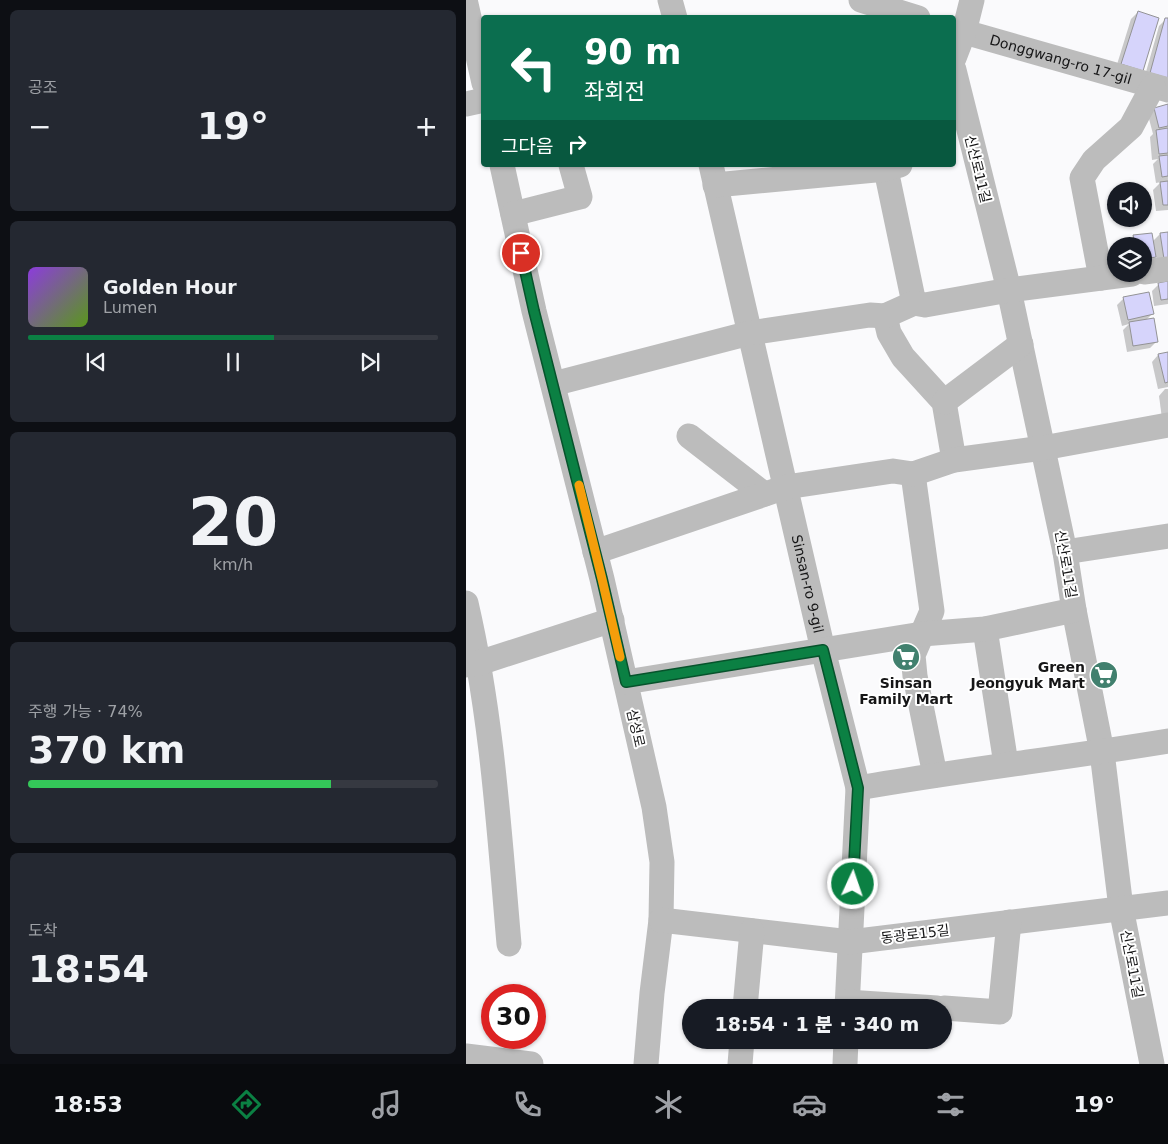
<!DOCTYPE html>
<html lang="ko">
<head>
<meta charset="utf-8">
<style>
  :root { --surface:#171b24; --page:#242831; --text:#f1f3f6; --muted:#9ea1a6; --line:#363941; --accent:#0b8043 }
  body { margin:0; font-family:"DejaVu Sans","Noto Sans KR",sans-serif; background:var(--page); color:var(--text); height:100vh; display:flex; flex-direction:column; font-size:19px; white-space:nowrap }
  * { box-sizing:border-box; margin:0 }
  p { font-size:16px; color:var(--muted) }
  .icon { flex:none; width:28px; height:28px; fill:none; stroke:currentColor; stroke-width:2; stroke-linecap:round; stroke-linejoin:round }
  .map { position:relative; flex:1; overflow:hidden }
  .details { display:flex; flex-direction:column; gap:10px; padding:10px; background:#0d0f14; width:466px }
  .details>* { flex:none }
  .guide { position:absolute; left:15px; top:15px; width:475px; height:152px; border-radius:5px; box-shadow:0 1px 4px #0004; background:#0b6e4f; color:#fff; overflow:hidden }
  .buttons { position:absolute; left:641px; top:182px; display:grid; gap:10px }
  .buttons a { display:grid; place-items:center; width:45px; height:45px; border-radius:50%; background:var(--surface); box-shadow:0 1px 4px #0004; font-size:25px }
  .speed { position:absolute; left:15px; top:984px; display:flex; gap:10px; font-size:25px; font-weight:700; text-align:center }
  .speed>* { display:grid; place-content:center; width:65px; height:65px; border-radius:50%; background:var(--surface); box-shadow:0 1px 4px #0004; line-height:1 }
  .speed .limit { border:8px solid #d22; background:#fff; color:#111 }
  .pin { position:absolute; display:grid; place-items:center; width:42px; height:42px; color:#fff; margin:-21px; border:2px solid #fff; border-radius:50%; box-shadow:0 1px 5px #0007 }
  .me { position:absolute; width:55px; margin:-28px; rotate:3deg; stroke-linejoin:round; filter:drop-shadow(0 0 4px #0008) }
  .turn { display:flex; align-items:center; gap:18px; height:105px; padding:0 20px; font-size:22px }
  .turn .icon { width:65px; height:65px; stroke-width:2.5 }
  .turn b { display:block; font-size:35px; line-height:42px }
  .then { display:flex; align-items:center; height:48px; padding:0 20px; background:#0003; gap:10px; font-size:19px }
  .big { font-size:38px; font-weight:800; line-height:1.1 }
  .details .tile { flex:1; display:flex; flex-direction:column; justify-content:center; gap:8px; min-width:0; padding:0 18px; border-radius:8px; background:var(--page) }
  .details .dial { align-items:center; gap:0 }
  .dial b { font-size:65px; line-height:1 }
  .song { display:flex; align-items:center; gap:15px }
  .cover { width:60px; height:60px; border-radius:8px; background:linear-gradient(135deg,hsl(270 70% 55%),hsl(90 70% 35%)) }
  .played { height:5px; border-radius:2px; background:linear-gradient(90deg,var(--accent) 60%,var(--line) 60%) }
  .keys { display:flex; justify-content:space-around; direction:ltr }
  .heat { display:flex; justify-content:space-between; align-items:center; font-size:28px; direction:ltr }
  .charge { height:8px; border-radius:4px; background:linear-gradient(90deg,#34c759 74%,var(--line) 0) }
  .trip { position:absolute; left:216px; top:999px; width:270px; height:50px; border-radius:25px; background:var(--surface); box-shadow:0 1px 4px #0004; font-weight:800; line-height:50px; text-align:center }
  .tabs { display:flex; height:80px; justify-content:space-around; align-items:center; background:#090b0e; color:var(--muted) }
  .tabs .icon { width:35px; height:35px }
  .tabs .current { color:var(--accent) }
  .tabs b { font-size:22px; color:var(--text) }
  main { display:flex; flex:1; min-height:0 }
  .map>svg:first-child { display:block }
  .shadow { fill:#0003 }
  .building { fill:#d6d4fb; stroke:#939395 }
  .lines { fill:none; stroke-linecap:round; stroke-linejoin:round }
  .minor { stroke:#bcbcbc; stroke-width:25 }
  .route-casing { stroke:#07532c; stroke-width:12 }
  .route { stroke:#0b8043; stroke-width:9 }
  .slow { stroke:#f59e0b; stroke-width:9 }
  .labels { text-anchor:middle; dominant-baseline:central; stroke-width:4; stroke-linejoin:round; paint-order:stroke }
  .street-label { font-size:14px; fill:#161617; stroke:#fff }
  .poi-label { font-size:14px; font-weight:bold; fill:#161617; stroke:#fff; text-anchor:end }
</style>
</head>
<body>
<main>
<section class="details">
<div class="tile"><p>공조</p>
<div class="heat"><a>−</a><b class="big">19°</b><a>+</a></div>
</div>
<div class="tile">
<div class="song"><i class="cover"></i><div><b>Golden Hour</b><p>Lumen</p></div></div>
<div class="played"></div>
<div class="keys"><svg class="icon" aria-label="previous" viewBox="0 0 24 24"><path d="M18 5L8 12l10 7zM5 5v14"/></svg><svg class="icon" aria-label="pause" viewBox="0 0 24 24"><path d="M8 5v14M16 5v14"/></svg><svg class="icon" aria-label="next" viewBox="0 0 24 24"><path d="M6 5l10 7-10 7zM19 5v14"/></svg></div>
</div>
<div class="tile dial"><b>20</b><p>km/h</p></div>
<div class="tile"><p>주행 가능 · 74%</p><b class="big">370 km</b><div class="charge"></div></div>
<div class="tile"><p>도착</p><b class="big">18:54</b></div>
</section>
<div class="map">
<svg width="702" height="1064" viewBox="0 0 702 1064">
  <rect width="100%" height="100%" fill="#fafafc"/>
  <g class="shadow">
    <polygon points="672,12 676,70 649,71 665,19"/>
    <polygon points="700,19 702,78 678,79 693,26"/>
    <polygon points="702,106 702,210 690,211 687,190 695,182 690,183 687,164 692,159 686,160 684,137 687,134 682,115 689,109"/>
    <polygon points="694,234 702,263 691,265 690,256 682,264 678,264 678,246 661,246 661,243 668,236 686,242"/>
    <polygon points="702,282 702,304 688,306 686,291 693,284"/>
    <polygon points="658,298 686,314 680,320 691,341 684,348 661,352 657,330 663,324 656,326 651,305"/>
    <polygon points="702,353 702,387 692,389 686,362 692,355"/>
    <polygon points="699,389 702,389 702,425 697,426 693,396"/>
  </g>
  <g class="building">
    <polygon points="672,11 693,18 677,71 655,64"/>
    <polygon points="699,18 702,18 702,78 684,73"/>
    <polygon points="702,104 702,126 693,128 688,108"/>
    <polygon points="702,128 702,153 693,154 690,130"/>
    <polygon points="702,155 702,176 696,177 693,156"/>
    <polygon points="702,181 702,205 697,205 694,182"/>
    <polygon points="702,232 702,258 698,259 694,233"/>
    <polygon points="686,233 690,257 678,259 678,246 669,246 667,235"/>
    <polygon points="702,281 702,299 695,300 692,283"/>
    <polygon points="683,292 688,314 662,320 657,297"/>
    <polygon points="688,318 692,342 667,346 663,322"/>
    <polygon points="702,352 702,382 699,383 692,354"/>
  </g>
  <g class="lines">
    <g class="minor">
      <polyline points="204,0 209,18"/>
      <polyline points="395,0 452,18"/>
      <polyline points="0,4 18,83"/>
      <path id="s1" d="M 488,29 L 702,90"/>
      <polyline points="488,58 498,32 506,0"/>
      <polyline points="488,70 543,290 599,552 608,610 636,752 655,908 686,1064"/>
      <polyline points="0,104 18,100"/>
      <polyline points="36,165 68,311 136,579 188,807 196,862 195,920 186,993 180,1064"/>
      <path id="s2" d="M 245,165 L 357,650 L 392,788 L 381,1008"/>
      <polyline points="419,165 448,303"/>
      <polyline points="249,185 420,169 434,165"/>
      <polyline points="47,214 114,197 105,165"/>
      <polyline points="678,272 702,269"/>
      <polyline points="635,278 616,178 628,160 665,127 687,86"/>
      <polyline points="419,316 423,333 437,357 478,402 488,460"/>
      <polyline points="87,384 284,333 404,315 419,316 448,303 459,305 543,290 666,274"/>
      <polyline points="478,402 555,344"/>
      <polyline points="223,436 298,494"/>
      <polyline points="447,474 466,611 447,655 449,676 469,775"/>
      <polyline points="129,552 320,487 427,471 447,474 488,460 577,448 702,425"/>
      <polyline points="599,552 702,536"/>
      <path d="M 0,603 C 26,715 33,829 43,944"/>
      <polyline points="519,629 540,764"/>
      <polyline points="0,665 13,663 146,620"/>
      <polyline points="160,682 456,634 519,629 608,610"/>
      <path d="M 392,788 C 495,770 599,758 702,741"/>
      <polyline points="195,920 384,942 702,903"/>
      <polyline points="381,1002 471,1008"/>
      <polyline points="279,1008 286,931"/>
      <polyline points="478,1008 534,1012 543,922"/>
      <polyline points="0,1056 65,1064"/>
      <polyline points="274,1064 276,1040"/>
      <polyline points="379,1064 380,1040"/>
    </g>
  </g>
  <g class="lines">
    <defs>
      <polyline id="route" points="55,253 68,311 136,579 160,682 357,650 392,788 387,884"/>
    </defs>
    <use href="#route" class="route-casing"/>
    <use href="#route" class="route"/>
    <polyline class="slow" points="113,485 136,579 154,657"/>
  </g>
  <defs>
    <symbol id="supermarket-disc" viewBox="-11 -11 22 22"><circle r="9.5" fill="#41806e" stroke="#fff"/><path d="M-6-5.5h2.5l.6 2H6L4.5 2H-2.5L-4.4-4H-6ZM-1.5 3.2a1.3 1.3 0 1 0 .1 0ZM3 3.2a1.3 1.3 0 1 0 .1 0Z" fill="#fff"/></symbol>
  </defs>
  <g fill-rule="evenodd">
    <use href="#supermarket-disc" x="424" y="641" width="32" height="32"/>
    <use href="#supermarket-disc" x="622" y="659" width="32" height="32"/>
  </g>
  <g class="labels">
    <g class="street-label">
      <text stroke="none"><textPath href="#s1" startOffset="111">Donggwang-ro 17-gil</textPath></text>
      <text transform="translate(512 169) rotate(76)">신산로11길</text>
      <text transform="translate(600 564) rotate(80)">신산로11길</text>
      <text stroke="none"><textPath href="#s2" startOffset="430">Sinsan-ro 9-gil</textPath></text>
      <text transform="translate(170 728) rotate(77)">삼성로</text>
      <text transform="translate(449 934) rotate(-7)">동광로15길</text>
      <text transform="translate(666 964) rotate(79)">신산로11길</text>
    </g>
    <g class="poi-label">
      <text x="619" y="667">Green<tspan x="619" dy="16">Jeongyuk Mart</tspan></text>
      <text x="440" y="683" text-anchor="middle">Sinsan<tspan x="440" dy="16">Family Mart</tspan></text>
    </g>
  </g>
</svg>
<div class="buttons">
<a><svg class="icon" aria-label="sound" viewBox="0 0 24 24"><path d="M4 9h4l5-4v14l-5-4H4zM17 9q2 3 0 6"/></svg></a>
<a><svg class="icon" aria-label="layers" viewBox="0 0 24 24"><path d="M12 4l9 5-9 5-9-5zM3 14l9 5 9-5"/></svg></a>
</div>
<div class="speed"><div class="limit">30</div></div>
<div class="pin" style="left:55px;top:253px;background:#d93025"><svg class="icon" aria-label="arrive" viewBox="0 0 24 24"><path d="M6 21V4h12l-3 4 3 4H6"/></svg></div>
<svg class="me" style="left:387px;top:884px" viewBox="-20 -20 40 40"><circle r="17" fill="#0b8043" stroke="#fff" stroke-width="3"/><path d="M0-11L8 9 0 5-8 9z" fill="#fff"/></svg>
<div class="trip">18:54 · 1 분 · 340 m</div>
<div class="guide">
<div class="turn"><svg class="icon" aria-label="left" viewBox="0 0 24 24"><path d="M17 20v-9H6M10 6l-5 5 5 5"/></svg><div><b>90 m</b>좌회전</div></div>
<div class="then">그다음<svg class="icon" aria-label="right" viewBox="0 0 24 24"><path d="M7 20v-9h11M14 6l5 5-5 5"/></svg></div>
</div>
</div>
</main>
<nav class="tabs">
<b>18:53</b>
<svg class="icon current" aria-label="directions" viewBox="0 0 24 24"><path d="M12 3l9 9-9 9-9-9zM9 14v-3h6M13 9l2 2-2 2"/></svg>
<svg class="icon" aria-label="music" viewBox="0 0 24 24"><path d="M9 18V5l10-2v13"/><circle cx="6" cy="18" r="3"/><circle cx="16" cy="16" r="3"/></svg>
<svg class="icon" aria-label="phone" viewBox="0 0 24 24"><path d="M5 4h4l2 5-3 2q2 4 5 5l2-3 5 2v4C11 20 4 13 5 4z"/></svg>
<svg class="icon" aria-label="climate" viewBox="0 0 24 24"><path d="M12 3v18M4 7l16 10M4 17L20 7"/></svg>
<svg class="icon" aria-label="car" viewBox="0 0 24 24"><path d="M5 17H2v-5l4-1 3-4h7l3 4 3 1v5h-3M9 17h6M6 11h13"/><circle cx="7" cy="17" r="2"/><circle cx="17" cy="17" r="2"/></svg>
<svg class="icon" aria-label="filters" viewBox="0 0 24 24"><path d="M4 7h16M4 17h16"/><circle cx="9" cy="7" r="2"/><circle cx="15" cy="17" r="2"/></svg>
<b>19°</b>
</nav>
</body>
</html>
